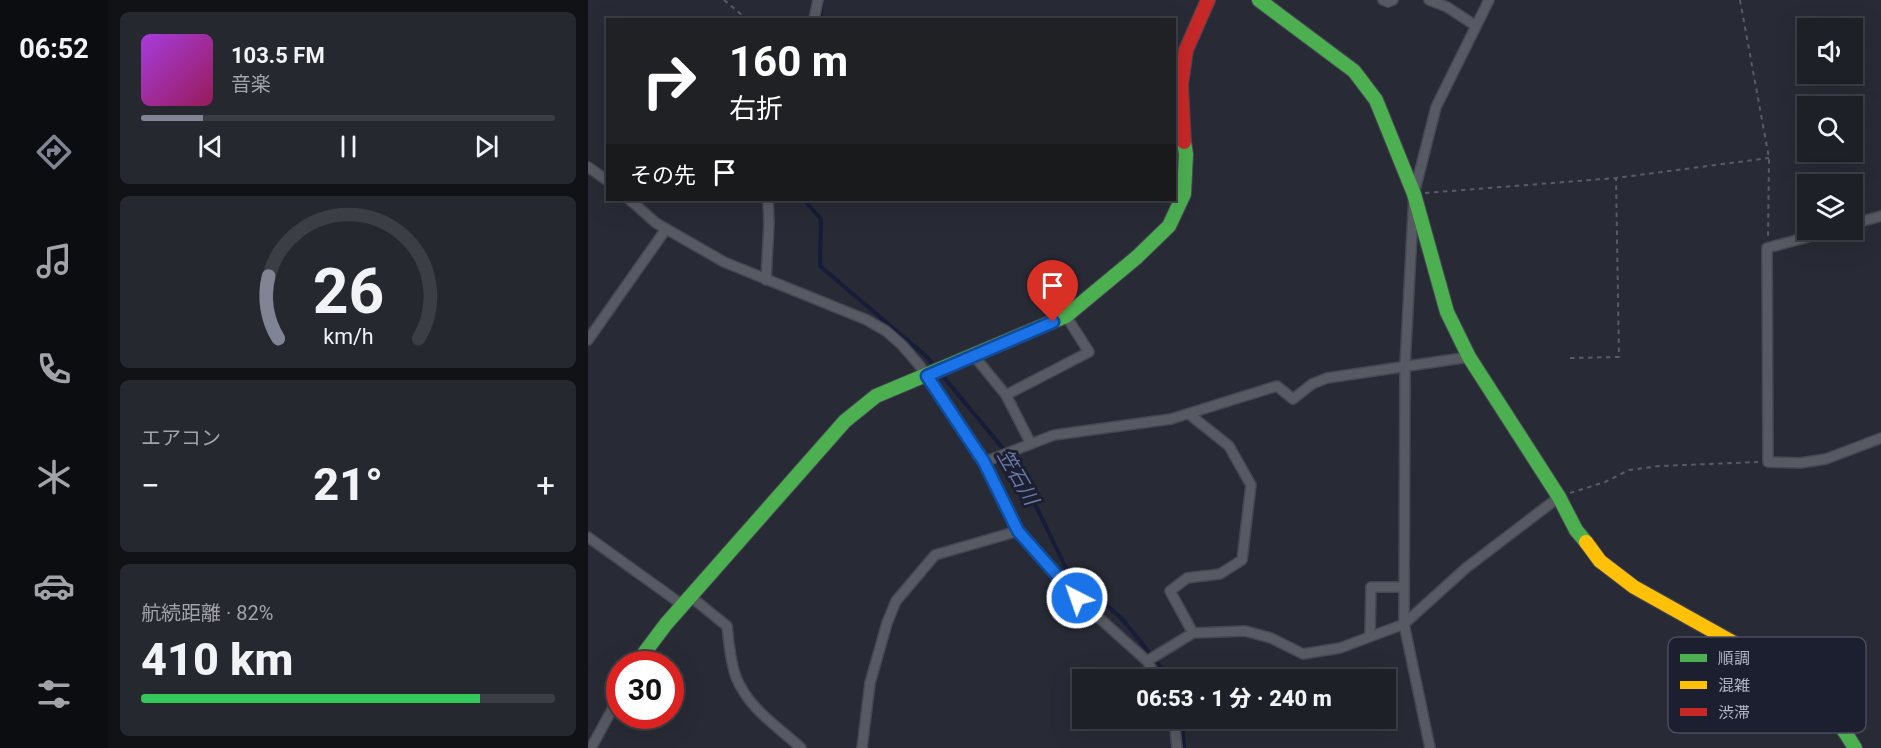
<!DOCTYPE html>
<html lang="ja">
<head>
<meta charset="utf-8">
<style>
  :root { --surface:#1e2028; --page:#262830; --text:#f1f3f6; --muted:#a1a3a8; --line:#3c3e45; --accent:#818494 }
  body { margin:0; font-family:Roboto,"Noto Sans JP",sans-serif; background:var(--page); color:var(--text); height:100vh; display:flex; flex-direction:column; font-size:22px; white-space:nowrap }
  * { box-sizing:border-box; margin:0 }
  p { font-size:20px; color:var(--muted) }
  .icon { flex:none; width:33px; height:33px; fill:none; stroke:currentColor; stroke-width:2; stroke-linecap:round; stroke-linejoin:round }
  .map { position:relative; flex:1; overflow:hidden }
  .sheet { display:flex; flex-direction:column; gap:12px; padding:12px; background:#101216; width:480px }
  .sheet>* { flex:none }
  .guide { position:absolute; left:18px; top:18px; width:570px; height:183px; border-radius:0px; box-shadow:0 6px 24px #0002,0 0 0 2px var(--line); background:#202124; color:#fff; overflow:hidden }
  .controls { position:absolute; left:1209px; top:18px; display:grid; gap:12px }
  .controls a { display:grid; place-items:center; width:66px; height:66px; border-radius:0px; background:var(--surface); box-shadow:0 6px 24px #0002,0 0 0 2px var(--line); font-size:30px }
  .speed { position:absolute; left:18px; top:651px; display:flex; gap:12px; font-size:30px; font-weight:700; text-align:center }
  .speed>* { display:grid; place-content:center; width:78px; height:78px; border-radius:50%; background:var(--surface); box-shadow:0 6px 24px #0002,0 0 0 2px var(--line); line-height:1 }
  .speed .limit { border:9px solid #d22; background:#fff; color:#111 }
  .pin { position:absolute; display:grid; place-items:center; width:51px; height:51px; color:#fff; margin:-62px -26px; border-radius:50% 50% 50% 0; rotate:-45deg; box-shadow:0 0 6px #0007 }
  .pin .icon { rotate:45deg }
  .me { position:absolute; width:66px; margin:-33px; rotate:319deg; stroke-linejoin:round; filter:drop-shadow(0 0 4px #0008) }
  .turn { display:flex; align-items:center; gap:21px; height:126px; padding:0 24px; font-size:27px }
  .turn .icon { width:78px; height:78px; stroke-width:2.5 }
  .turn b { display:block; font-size:42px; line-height:51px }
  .then { display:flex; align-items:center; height:57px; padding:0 24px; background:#0003; gap:12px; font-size:22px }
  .big { font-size:45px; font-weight:800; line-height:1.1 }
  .sheet .widget { flex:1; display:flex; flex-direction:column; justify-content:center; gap:9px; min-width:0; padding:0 21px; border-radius:9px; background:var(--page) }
  .sheet .dial { align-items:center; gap:0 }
  .dial svg { height:156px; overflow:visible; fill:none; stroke:var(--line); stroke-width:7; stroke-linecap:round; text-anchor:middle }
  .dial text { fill:var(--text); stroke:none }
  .song { display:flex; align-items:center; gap:18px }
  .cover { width:72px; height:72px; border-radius:9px; background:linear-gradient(135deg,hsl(280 70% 55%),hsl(330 70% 35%)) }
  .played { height:6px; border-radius:3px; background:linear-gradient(90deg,var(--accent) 15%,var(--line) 15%) }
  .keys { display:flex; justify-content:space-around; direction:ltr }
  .heat { display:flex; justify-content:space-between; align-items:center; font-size:33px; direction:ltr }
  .charge { height:9px; border-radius:4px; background:linear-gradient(90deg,#34c759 82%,var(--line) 0) }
  .trip { position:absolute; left:484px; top:669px; width:324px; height:60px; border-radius:0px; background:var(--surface); box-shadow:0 6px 24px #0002,0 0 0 2px var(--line); font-weight:800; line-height:60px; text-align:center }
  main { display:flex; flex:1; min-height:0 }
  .tab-bar { display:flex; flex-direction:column; width:108px; justify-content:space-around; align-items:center; background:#0c0d10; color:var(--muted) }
  .tab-bar .icon { width:42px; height:42px }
  .tab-bar .on { color:var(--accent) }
  .tab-bar b { font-size:27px; color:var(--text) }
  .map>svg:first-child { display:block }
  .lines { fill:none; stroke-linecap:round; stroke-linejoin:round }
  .stream { stroke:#171d38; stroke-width:4 }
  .street-casing { stroke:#454752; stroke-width:12 }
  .fast-casing { stroke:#454752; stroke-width:16 }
  .slow-casing { stroke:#454752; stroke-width:16 }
  .jam-casing { stroke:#454752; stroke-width:16 }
  .path { stroke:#595c66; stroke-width:2; stroke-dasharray:4.5 4.5; stroke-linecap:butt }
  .street { stroke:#585a63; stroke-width:9 }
  .fast { stroke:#4caf50; stroke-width:14 }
  .slow { stroke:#ffc107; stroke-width:14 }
  .jam { stroke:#c62828; stroke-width:14 }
  .route-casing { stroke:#114b97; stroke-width:15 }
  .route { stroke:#1a73e8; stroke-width:10 }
  .labels { text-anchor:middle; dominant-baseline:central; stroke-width:6; stroke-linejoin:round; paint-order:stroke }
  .water-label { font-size:20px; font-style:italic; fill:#6977a6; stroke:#1b1f30 }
  .key { fill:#1b1f30; stroke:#484c5d; stroke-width:1.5 }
  .key-label { font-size:16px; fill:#b1b5c7 }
</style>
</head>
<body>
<main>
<nav class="tab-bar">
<b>06:52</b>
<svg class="icon on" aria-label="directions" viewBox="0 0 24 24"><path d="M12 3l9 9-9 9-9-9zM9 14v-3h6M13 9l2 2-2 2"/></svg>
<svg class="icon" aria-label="music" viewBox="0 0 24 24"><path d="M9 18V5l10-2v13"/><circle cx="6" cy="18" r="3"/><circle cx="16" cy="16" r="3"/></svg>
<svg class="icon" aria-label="phone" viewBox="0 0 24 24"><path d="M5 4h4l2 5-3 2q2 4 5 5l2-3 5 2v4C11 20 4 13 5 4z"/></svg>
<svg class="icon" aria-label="climate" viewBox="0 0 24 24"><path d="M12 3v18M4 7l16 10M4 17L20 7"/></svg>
<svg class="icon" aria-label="car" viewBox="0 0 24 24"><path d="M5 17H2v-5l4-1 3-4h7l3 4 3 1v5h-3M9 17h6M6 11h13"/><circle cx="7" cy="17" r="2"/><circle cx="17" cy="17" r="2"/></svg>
<svg class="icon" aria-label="filters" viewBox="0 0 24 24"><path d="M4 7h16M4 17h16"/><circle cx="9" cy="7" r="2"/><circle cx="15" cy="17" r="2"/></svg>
</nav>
<section class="sheet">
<div class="widget">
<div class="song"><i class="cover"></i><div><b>103.5 FM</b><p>音楽</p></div></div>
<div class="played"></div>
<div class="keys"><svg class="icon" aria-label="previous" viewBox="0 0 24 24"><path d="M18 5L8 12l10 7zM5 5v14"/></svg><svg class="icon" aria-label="pause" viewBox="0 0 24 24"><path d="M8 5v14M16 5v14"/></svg><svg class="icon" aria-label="next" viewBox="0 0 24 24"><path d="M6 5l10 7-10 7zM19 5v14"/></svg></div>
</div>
<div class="widget dial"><svg viewBox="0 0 100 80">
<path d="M14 69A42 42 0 1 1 86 69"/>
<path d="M14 69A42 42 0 0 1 9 37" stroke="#818494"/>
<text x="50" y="56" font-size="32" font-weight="700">26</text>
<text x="50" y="72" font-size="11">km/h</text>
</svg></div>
<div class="widget"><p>エアコン</p>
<div class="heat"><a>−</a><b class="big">21°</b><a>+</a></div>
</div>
<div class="widget"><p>航続距離 · 82%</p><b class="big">410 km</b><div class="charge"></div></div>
</section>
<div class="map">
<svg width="1293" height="748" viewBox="0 0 1293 748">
  <rect width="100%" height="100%" fill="#282a35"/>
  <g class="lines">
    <g class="stream">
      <polyline points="232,20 234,1"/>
      <polyline points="216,200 233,219 232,266 339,357 427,463 478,568 536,621 583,680"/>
      <polyline points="594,718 596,748"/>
    </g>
    <defs>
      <g id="street">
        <polyline points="795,0 800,2 805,0"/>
        <polyline points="841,0 859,7 888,26"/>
        <polyline points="226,20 230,0"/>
        <polyline points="0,167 20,181"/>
        <polyline points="42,200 68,223 136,262 279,320 298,331 314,345 332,366 396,462 430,531 489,598 559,661 570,680"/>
        <polyline points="1264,224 1293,216"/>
        <polyline points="1246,230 1179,248 1180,462 1212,463 1238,459 1293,438"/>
        <polyline points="178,280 181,223 180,200"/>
        <polyline points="0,340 78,229"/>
        <polyline points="386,356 418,395 443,444"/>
        <polyline points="418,395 501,352 478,316"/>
        <polyline points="601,414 641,446 663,485 654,560 632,574 599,578 582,591 605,633"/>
        <polyline points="396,462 466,435 583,419 689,386 705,399 724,384 739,378 881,357"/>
        <polyline points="0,537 96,606"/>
        <path d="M 103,597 L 139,626 C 141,642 142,661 148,677 C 160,708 189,726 213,748"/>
        <polyline points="782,635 783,587 816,587"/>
        <polyline points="559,661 605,633 657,631 683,638 715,654 752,648 816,624 878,568 971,497"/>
        <polyline points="586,718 589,748"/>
        <polyline points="3,748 32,695"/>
        <polyline points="274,748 282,683 299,623 308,601 347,555 430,531"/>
        <polyline points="842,748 816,624 817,366 826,194 848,107 901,0"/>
      </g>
      <g id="fast">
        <polyline points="671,0 766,71 788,100 826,194 859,312 881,357 971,497 988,530 998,542"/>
        <polyline points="48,664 78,624 257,421 288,396 478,316 549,257 581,226 596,194 598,154 596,142"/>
        <path d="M 1189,667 C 1223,687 1247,714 1267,748"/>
      </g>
      <polyline id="slow" points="998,542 1012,561 1046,587 1189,667"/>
      <polyline id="jam" points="596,142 593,85 598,50 620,0"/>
    </defs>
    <use href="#street" class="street-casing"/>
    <use href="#fast" class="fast-casing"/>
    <use href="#slow" class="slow-casing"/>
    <use href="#jam" class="jam-casing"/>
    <g class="path">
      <polyline points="136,0 160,20"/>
      <polyline points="1152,0 1181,158 1180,237"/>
      <polyline points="837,193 1028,178 1181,158"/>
      <polyline points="982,358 1031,357 1028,178"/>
      <polyline points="982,493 1017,482 1041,470 1072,466 1170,462"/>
    </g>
    <use href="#street" class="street"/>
    <use href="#fast" class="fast"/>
    <use href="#slow" class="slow"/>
    <use href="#jam" class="jam"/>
  </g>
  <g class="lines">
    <defs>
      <polyline id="route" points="465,322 339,376 396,462 430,531 489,598"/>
    </defs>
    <use href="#route" class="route-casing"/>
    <use href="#route" class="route"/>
  </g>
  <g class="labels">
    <g class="water-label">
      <text transform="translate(430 477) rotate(60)">笠石川</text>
    </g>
  </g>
  <rect x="1080" y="637" width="198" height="96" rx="9" class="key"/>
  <rect x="1092" y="654" width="27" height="8" fill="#4caf50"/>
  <rect x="1092" y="681" width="27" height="8" fill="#ffc107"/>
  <rect x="1092" y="708" width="27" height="8" fill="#c62828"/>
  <g class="key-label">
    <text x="1130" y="664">順調</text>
    <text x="1130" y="691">混雑</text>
    <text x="1130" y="718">渋滞</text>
  </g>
</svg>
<div class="controls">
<a><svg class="icon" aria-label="sound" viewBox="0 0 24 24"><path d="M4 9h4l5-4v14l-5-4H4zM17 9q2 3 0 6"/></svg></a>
<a><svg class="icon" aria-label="search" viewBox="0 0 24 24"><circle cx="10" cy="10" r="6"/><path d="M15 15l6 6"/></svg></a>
<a><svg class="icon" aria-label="layers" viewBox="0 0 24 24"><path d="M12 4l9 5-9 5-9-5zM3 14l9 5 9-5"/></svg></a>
</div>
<div class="speed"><div class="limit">30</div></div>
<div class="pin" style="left:465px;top:322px;background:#d93025"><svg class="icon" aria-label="arrive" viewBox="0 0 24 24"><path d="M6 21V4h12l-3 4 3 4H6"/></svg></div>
<svg class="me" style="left:489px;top:598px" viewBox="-20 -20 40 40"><circle r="17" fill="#1a73e8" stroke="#fff" stroke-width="3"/><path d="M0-11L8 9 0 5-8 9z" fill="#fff"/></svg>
<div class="trip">06:53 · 1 分 · 240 m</div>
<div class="guide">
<div class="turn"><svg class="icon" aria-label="right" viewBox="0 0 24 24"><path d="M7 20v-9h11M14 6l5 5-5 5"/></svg><div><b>160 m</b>右折</div></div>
<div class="then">その先<svg class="icon" aria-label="arrive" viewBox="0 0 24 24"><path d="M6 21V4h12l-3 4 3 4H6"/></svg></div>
</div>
</div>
</main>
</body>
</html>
